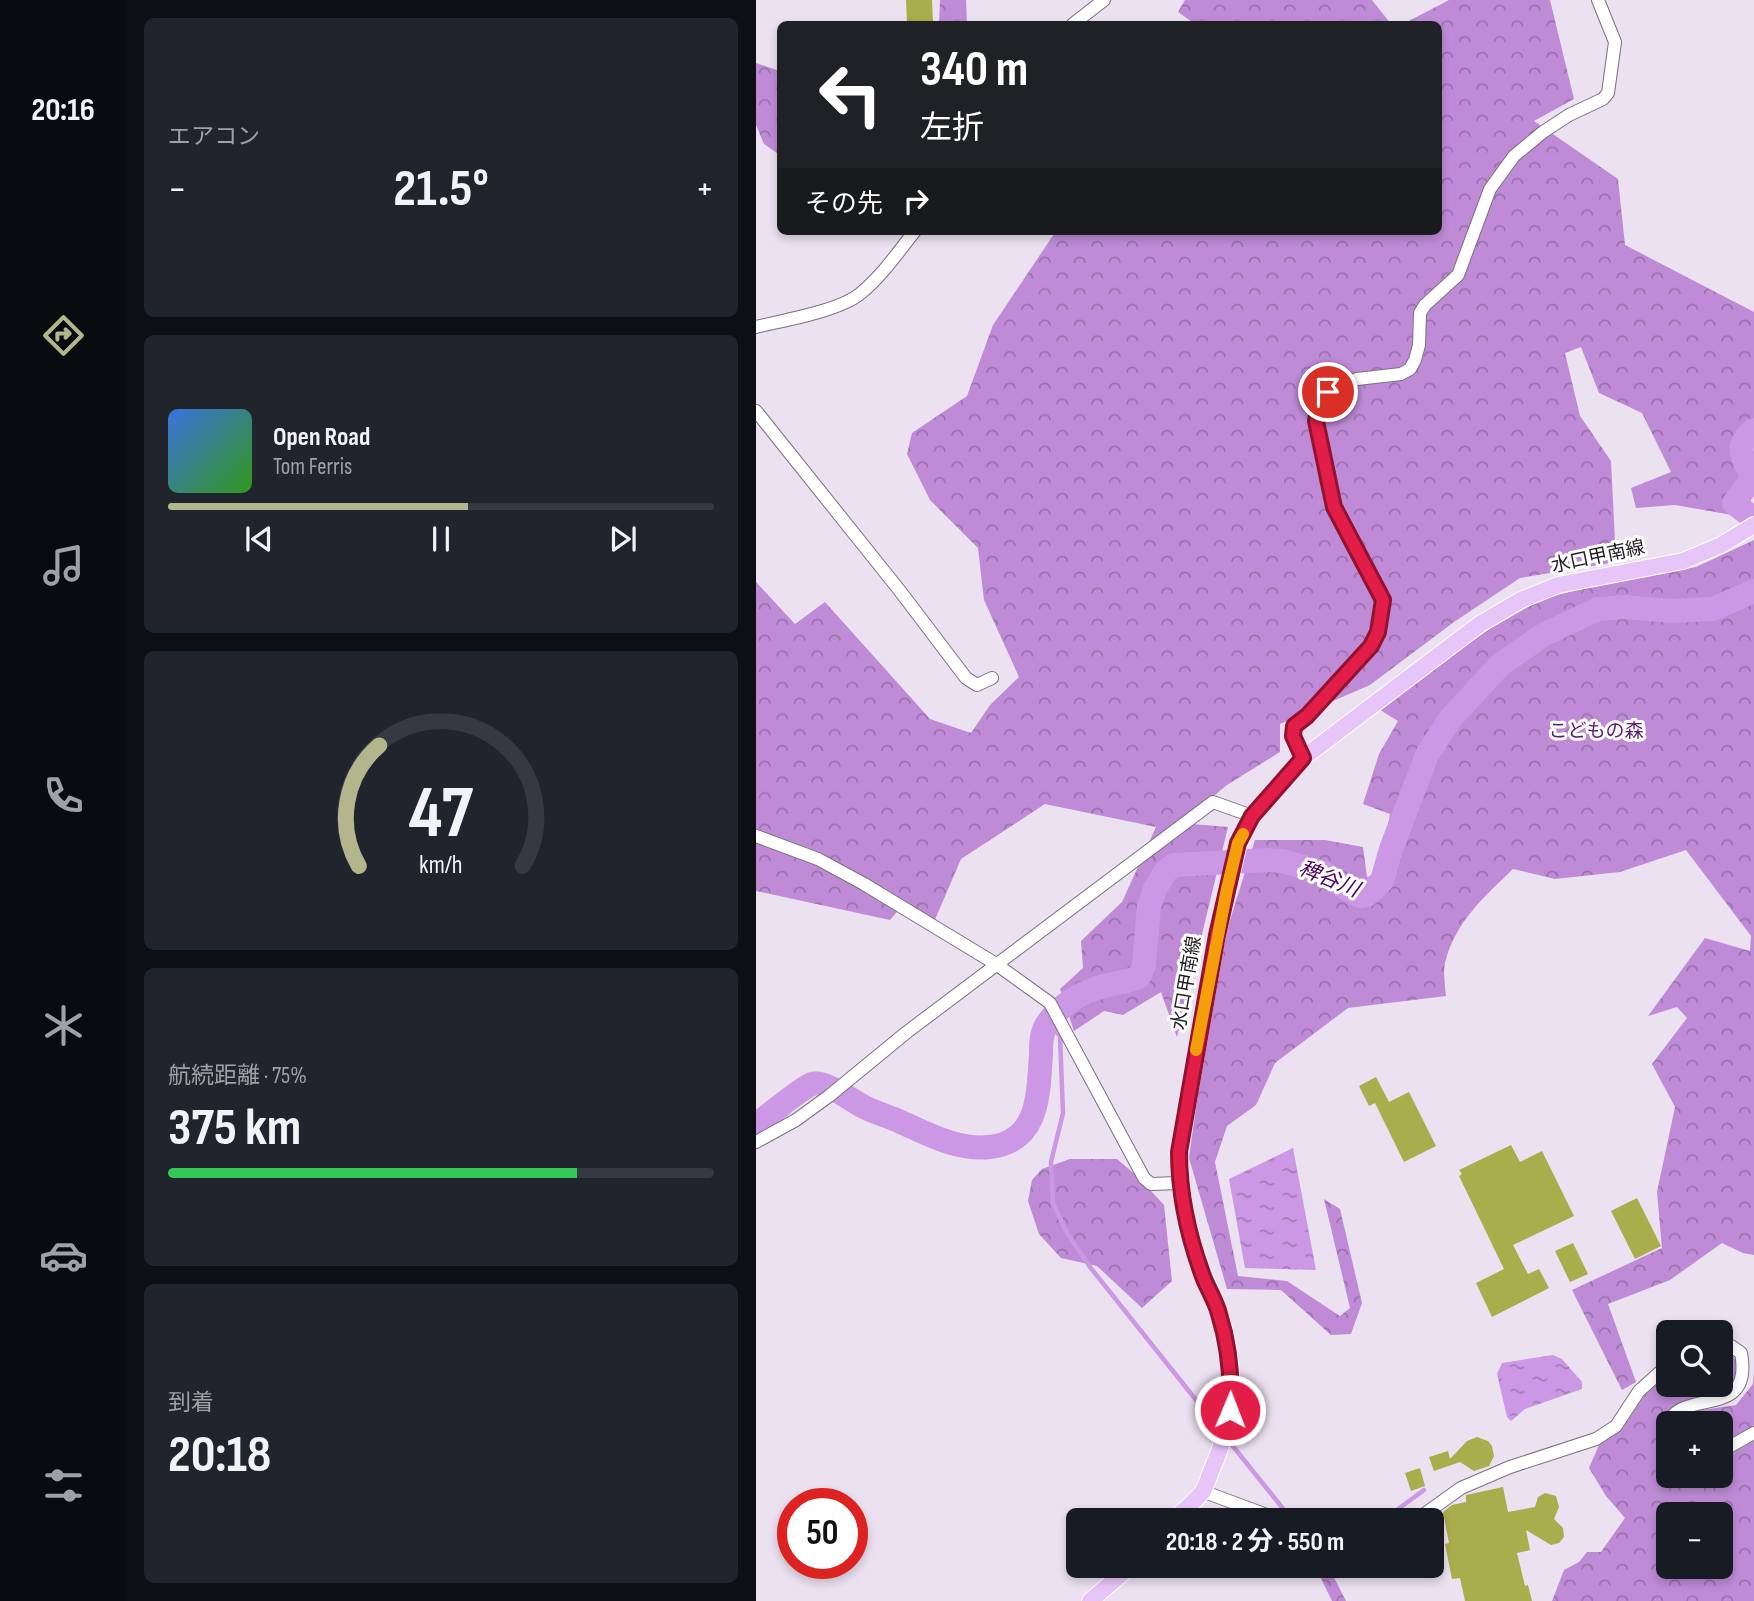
<!DOCTYPE html>
<html lang="ja">
<head>
<meta charset="utf-8">
<style>
  :root { --surface:#171b24; --page:#20242c; --text:#f1f3f6; --muted:#9ea1a6; --line:#363941; --accent:#b3b58c }
  body { margin:0; font-family:"Sofia Sans Condensed","Noto Sans JP",sans-serif; background:var(--page); color:var(--text); height:100vh; display:flex; flex-direction:column; font-size:26px; white-space:nowrap }
  * { box-sizing:border-box; margin:0 }
  p { font-size:23px; color:var(--muted) }
  .icon { flex:none; width:38px; height:38px; fill:none; stroke:currentColor; stroke-width:2; stroke-linecap:round; stroke-linejoin:round }
  .map { position:relative; flex:1; overflow:hidden }
  .sheet { display:flex; flex-direction:column; gap:18px; padding:18px; background:#0d0f14; width:630px }
  .sheet>* { flex:none }
  .hud { position:absolute; left:21px; top:21px; width:665px; height:214px; border-radius:10px; box-shadow:0 4px 10px #0003; background:#202124; color:#fff; overflow:hidden }
  .fabs { position:absolute; left:900px; top:1320px; display:grid; gap:14px }
  .fabs a { display:grid; place-items:center; width:77px; height:77px; border-radius:10px; background:var(--surface); box-shadow:0 4px 10px #0003; font-size:35px }
  .speed { position:absolute; left:21px; top:1488px; display:flex; gap:14px; font-size:35px; font-weight:700; text-align:center }
  .speed>* { display:grid; place-content:center; width:91px; height:91px; border-radius:50%; background:var(--surface); box-shadow:0 4px 10px #0003; line-height:1 }
  .speed .limit { border:10px solid #d22; background:#fff; color:#111 }
  .pin { position:absolute; display:grid; place-items:center; width:60px; height:60px; color:#fff; margin:-30px; border:4px solid #fff; border-radius:50%; box-shadow:0 2px 7px #0007 }
  .me { position:absolute; width:77px; margin:-38px; rotate:1deg; stroke-linejoin:round; filter:drop-shadow(0 0 5px #0008) }
  .turn { display:flex; align-items:center; gap:24px; height:147px; padding:0 28px; font-size:32px }
  .turn .icon { width:91px; height:91px; stroke-width:2.5 }
  .turn b { display:block; font-size:49px; line-height:60px }
  .then { display:flex; align-items:center; height:66px; padding:0 28px; background:#0003; gap:14px; font-size:26px }
  .big { font-size:52px; font-weight:700; line-height:1.1 }
  .sheet .tile { flex:1; display:flex; flex-direction:column; justify-content:center; gap:10px; min-width:0; padding:0 24px; border-radius:10px; background:var(--page) }
  .sheet .dial { align-items:center; gap:0 }
  .dial svg { height:182px; overflow:visible; fill:none; stroke:var(--line); stroke-width:7; stroke-linecap:round; text-anchor:middle }
  .dial text { fill:var(--text); stroke:none }
  .song { display:flex; align-items:center; gap:21px }
  .cover { width:84px; height:84px; border-radius:10px; background:linear-gradient(135deg,hsl(220 70% 55%),hsl(110 70% 35%)) }
  .played { height:7px; border-radius:4px; background:linear-gradient(90deg,var(--accent) 55%,var(--line) 55%) }
  .keys { display:flex; justify-content:space-around; direction:ltr }
  .heat { display:flex; justify-content:space-between; align-items:center; font-size:38px; direction:ltr }
  .charge { height:10px; border-radius:5px; background:linear-gradient(90deg,#34c759 75%,var(--line) 0) }
  .trip { position:absolute; left:310px; top:1508px; width:378px; height:70px; border-radius:10px; background:var(--surface); box-shadow:0 4px 10px #0003; font-weight:700; line-height:70px; text-align:center }
  main { display:flex; flex:1; min-height:0 }
  .tabs { display:flex; flex-direction:column; width:126px; justify-content:space-around; align-items:center; background:#090b0e; color:var(--muted) }
  .tabs .icon { width:49px; height:49px }
  .tabs .on { color:var(--accent) }
  .tabs b { font-size:32px; color:var(--text) }
  .map>svg:first-child { display:block }
  .forest { fill:url(#forest-crowns); fill-rule:evenodd }
  .water { fill:url(#water-ripples) }
  .lines { fill:none; stroke-linecap:round; stroke-linejoin:round }
  .stream { stroke:#cc97e4; stroke-width:4.5 }
  .river { stroke:#cc97e4; stroke-width:24 }
  .building { fill:#a9ad4b }
  .minor-casing { stroke:#79717e; stroke-width:14 }
  .major-casing { stroke:#fff; stroke-width:18 }
  .minor { stroke:#fff; stroke-width:12 }
  .major { stroke:#e8c5f8; stroke-width:16 }
  .route-casing { stroke:#92132f; stroke-width:18 }
  .route { stroke:#e11d48; stroke-width:12 }
  .slow { stroke:#f59e0b; stroke-width:12 }
  .labels { text-anchor:middle; dominant-baseline:central; stroke-width:6; stroke-linejoin:round; paint-order:stroke }
  .street-label { font-size:19px; fill:#201d22; stroke:#fff }
  .park-label { font-size:19px; fill:#5a1773; stroke:#fff }
  .water-label { font-size:21px; font-style:italic; fill:#480060; stroke:#fff }
</style>
</head>
<body>
<main>
<nav class="tabs">
<b>20:16</b>
<svg class="icon on" aria-label="directions" viewBox="0 0 24 24"><path d="M12 3l9 9-9 9-9-9zM9 14v-3h6M13 9l2 2-2 2"/></svg>
<svg class="icon" aria-label="music" viewBox="0 0 24 24"><path d="M9 18V5l10-2v13"/><circle cx="6" cy="18" r="3"/><circle cx="16" cy="16" r="3"/></svg>
<svg class="icon" aria-label="phone" viewBox="0 0 24 24"><path d="M5 4h4l2 5-3 2q2 4 5 5l2-3 5 2v4C11 20 4 13 5 4z"/></svg>
<svg class="icon" aria-label="climate" viewBox="0 0 24 24"><path d="M12 3v18M4 7l16 10M4 17L20 7"/></svg>
<svg class="icon" aria-label="car" viewBox="0 0 24 24"><path d="M5 17H2v-5l4-1 3-4h7l3 4 3 1v5h-3M9 17h6M6 11h13"/><circle cx="7" cy="17" r="2"/><circle cx="17" cy="17" r="2"/></svg>
<svg class="icon" aria-label="filters" viewBox="0 0 24 24"><path d="M4 7h16M4 17h16"/><circle cx="9" cy="7" r="2"/><circle cx="15" cy="17" r="2"/></svg>
</nav>
<section class="sheet">
<div class="tile"><p>エアコン</p>
<div class="heat"><a>−</a><b class="big">21.5°</b><a>+</a></div>
</div>
<div class="tile">
<div class="song"><i class="cover"></i><div><b>Open Road</b><p>Tom Ferris</p></div></div>
<div class="played"></div>
<div class="keys"><svg class="icon" aria-label="previous" viewBox="0 0 24 24"><path d="M18 5L8 12l10 7zM5 5v14"/></svg><svg class="icon" aria-label="pause" viewBox="0 0 24 24"><path d="M8 5v14M16 5v14"/></svg><svg class="icon" aria-label="next" viewBox="0 0 24 24"><path d="M6 5l10 7-10 7zM19 5v14"/></svg></div>
</div>
<div class="tile dial"><svg viewBox="0 0 100 80">
<path d="M14 69A42 42 0 1 1 86 69"/>
<path d="M14 69A42 42 0 0 1 23 16" stroke="#b3b58c"/>
<text x="50" y="56" font-size="32" font-weight="700">47</text>
<text x="50" y="72" font-size="11">km/h</text>
</svg></div>
<div class="tile"><p>航続距離 · 75%</p><b class="big">375 km</b><div class="charge"></div></div>
<div class="tile"><p>到着</p><b class="big">20:18</b></div>
</section>
<div class="map">
<svg width="998" height="1601" viewBox="0 0 998 1601">
  <defs>
    <pattern id="forest-crowns" width="20" height="18" patternUnits="userSpaceOnUse" patternTransform="scale(1.75)"><rect width="20" height="18" fill="#bf8bd7"/><path d="M2 6a3 3 0 1 1 6 0M12 15a3 3 0 1 1 6 0" fill="none" stroke="#9b71ae"/></pattern>
    <pattern id="water-ripples" width="26" height="14" patternUnits="userSpaceOnUse" patternTransform="scale(1.75)"><rect width="26" height="14" fill="#cc97e4"/><path d="M2 4q2-2 4 0t4 0M15 11q2-2 4 0t4 0" fill="none" stroke="#a57bb8"/></pattern>
  </defs>
  <rect width="100%" height="100%" fill="#ebe1f0"/>
  <g class="forest">
    <polygon points="184,0 210,0 211,24 183,24"/>
    <polygon points="429,0 616,0 635,24 439,24 422,12"/>
    <polygon points="693,0 794,0 818,99 778,121 862,179 869,245 998,312 998,442 978,454 998,509 982,516 919,505 880,508 875,488 915,472 886,413 843,393 825,347 809,353 824,416 855,461 860,562 764,578 698,622 614,685 524,724 524,752 471,785 424,823 472,827 421,1037 405,992 367,1015 348,1011 318,1031 304,989 327,968 325,941 366,902 400,827 289,804 205,859 178,922 146,906 134,920 0,891 0,582 39,624 69,602 174,719 215,733 234,705 263,677 228,600 222,548 174,500 151,454 156,433 211,396 237,325 300,231 682,231 682,24 647,24"/>
    <polygon points="0,63 24,71 24,155 8,144 0,125"/>
    <path d="M 998,540 L 998,1255 L 987,1253 L 966,1243 L 914,1280 L 852,1304 L 880,1382 L 866,1390 L 816,1290 L 906,1248 L 901,1192 L 919,1107 L 896,1064 L 931,1018 L 921,1007 L 892,1016 L 949,938 L 994,951 L 995,936 L 930,850 L 864,872 L 799,879 L 757,869 C 728,897 699,922 689,963 C 687,973 689,985 690,996 L 592,1008 L 519,1063 L 500,1105 L 471,1126 L 459,1162 L 482,1276 L 531,1281 L 584,1316 L 594,1308 L 568,1199 L 584,1209 L 606,1303 L 595,1334 L 575,1335 L 525,1290 L 471,1289 L 433,1158 L 460,965 L 499,840 L 569,840 L 607,847 L 611,877 L 623,875 L 634,814 L 607,804 L 623,754 L 642,721 L 621,708 L 732,630 L 784,600 L 830,587 L 940,567 Z"/>
    <polygon points="314,1159 361,1159 382,1177 408,1205 416,1281 386,1308 341,1266 305,1258 283,1234 272,1201 276,1180 286,1169"/>
    <path d="M 964,1348 C 977,1353 982,1361 986,1374 L 968,1395 C 933,1396 921,1401 901,1429 L 904,1447 L 912,1458 L 912,1475 L 964,1475 L 964,1460 L 998,1441 L 998,1601 L 796,1601 L 808,1570 L 823,1562 L 831,1552 L 845,1552 L 869,1518 L 850,1496 L 833,1468 L 843,1445 L 868,1426 L 896,1384 L 912,1371 L 912,1384 L 964,1384 ZM 912,1514 L 964,1514 L 964,1566 L 912,1566 Z"/>
    <polygon points="998,1372 998,1425 996,1427 964,1444 964,1423 919,1423 925,1413 980,1405 997,1384"/>
    <polygon points="559,1566 572,1566 590,1601 576,1601"/>
  </g>
  <g class="water">
    <polygon points="537,1148 560,1270 489,1268 473,1179"/>
    <polygon points="797,1355 806,1359 826,1382 826,1389 769,1409 755,1421 751,1417 741,1374 746,1363"/>
  </g>
  <g class="lines">
    <g class="stream">
      <polyline points="292,1022 304,1036 307,1113 295,1162 297,1203 311,1233 334,1267 464,1430"/>
      <polyline points="472,1440 537,1521"/>
      <polyline points="626,1521 668,1490"/>
    </g>
    <g class="river">
      <path d="M 998,430 C 977,446 987,458 997,477 L 978,503 L 998,519"/>
      <path d="M 0,1125 C 12,1116 45,1088 56,1084 C 69,1080 96,1101 108,1107 C 118,1112 128,1115 138,1119 C 168,1132 200,1151 234,1147 C 284,1141 282,1093 285,1055 C 285,1044 285,1033 291,1024 C 302,1007 323,993 342,988 C 356,983 369,983 383,977 L 388,965 L 393,906 L 399,889 L 409,872 L 418,865 L 511,860 L 526,861 L 566,872 L 594,891 L 604,896 L 611,895 L 626,881 L 635,849 L 671,755 L 694,719 L 744,665 L 787,635 L 842,609 L 869,607 L 916,611 L 957,609 L 998,591"/>
    </g>
  </g>
  <g class="building">
    <polygon points="150,0 176,0 177,22 151,23"/>
    <polygon points="620,1077 633,1102 653,1092 680,1146 648,1162 619,1103 613,1106 603,1086"/>
    <polygon points="755,1145 764,1162 786,1151 818,1216 757,1245 772,1274 783,1269 793,1288 736,1317 720,1283 748,1269 703,1176 706,1174 703,1170"/>
    <polygon points="881,1198 905,1246 879,1259 855,1211"/>
    <polygon points="817,1243 832,1274 814,1282 799,1251"/>
    <polygon points="721,1437 732,1441 736,1446 738,1456 733,1466 718,1471 704,1462 678,1471 673,1457 692,1451 694,1459 711,1441"/>
    <polygon points="664,1468 669,1486 655,1491 649,1473"/>
    <polygon points="747,1487 752,1512 779,1507 782,1497 789,1493 800,1496 803,1507 798,1519 807,1528 808,1537 803,1543 795,1545 770,1530 774,1550 761,1553 769,1586 772,1585 776,1601 709,1601 704,1578 696,1579 689,1544 693,1543 687,1512 696,1505 710,1502 710,1495"/>
  </g>
  <g class="lines">
    <defs>
      <g id="minor">
        <polyline points="317,24 348,0"/>
        <path d="M 0,327 C 28,320 84,311 105,293 C 126,276 142,252 159,231"/>
        <polyline points="0,411 144,591 210,678 221,685 236,678"/>
        <polyline points="547,758 537,736 538,726 551,716 615,646 622,632 627,600 578,507 560,421 563,401 572,392 601,379 645,374 654,369 659,360 663,345 664,313 669,305 702,275 734,189 758,156 787,132 813,115 847,99 852,93 859,42 842,0"/>
        <polyline points="0,836 62,859 108,884 240,964 294,1003 388,1178 395,1184 423,1183"/>
        <polyline points="0,1142 40,1120 73,1096 151,1032 457,802 496,816"/>
        <path d="M 912,1448 C 908,1441 907,1434 910,1427 C 923,1385 998,1423 985,1353 L 975,1346 L 964,1343"/>
        <polyline points="964,1452 998,1433"/>
        <polyline points="446,1491 508,1514 517,1521"/>
        <polyline points="659,1521 705,1488 754,1467 840,1439 860,1426 883,1391 912,1365"/>
      </g>
      <g id="major">
        <path d="M 417,1521 C 426,1511 439,1502 447,1491 C 450,1485 453,1477 455,1471 C 479,1419 482,1366 462,1311 C 454,1287 443,1265 436,1241 C 428,1212 423,1182 423,1152 L 461,935 L 483,843 L 496,816 L 547,758 L 724,624 L 765,600 L 802,585 L 927,561 L 965,545 L 998,525"/>
        <polyline points="334,1601 375,1566"/>
      </g>
    </defs>
    <use href="#minor" class="minor-casing"/>
    <use href="#major" class="major-casing"/>
    <use href="#minor" class="minor"/>
    <use href="#major" class="major"/>
  </g>
  <g class="lines">
    <defs>
      <path id="route" d="M 474,1410 C 476,1377 473,1346 463,1314 C 460,1302 453,1291 448,1279 C 433,1239 423,1195 423,1152 L 461,935 L 482,843 L 496,816 L 547,758 L 537,736 L 538,726 L 551,716 L 615,646 L 622,632 L 627,600 L 578,507 L 560,421 L 563,401 L 572,392"/>
    </defs>
    <use href="#route" class="route-casing"/>
    <use href="#route" class="route"/>
    <polyline class="slow" points="440,1050 471,889 482,843 487,834"/>
  </g>
  <g class="labels">
    <g class="street-label">
      <text transform="translate(842 557) rotate(-12)">水口甲南線</text>
      <text transform="translate(431 983) rotate(-80)">水口甲南線</text>
    </g>
    <g class="park-label">
      <text x="840" y="731">こどもの森</text>
    </g>
    <g class="water-label">
      <text transform="translate(573 879) rotate(22)">稗谷川</text>
    </g>
  </g>
</svg>
<div class="fabs">
<a><svg class="icon" aria-label="search" viewBox="0 0 24 24"><circle cx="10" cy="10" r="6"/><path d="M15 15l6 6"/></svg></a>
<a>+</a>
<a>−</a>
</div>
<div class="speed"><div class="limit">50</div></div>
<div class="pin" style="left:572px;top:392px;background:#d93025"><svg class="icon" aria-label="arrive" viewBox="0 0 24 24"><path d="M6 21V4h12l-3 4 3 4H6"/></svg></div>
<svg class="me" style="left:474px;top:1410px" viewBox="-20 -20 40 40"><circle r="17" fill="#e11d48" stroke="#fff" stroke-width="3"/><path d="M0-11L8 9 0 5-8 9z" fill="#fff"/></svg>
<div class="trip">20:18 · 2 分 · 550 m</div>
<div class="hud">
<div class="turn"><svg class="icon" aria-label="left" viewBox="0 0 24 24"><path d="M17 20v-9H6M10 6l-5 5 5 5"/></svg><div><b>340 m</b>左折</div></div>
<div class="then">その先<svg class="icon" aria-label="right" viewBox="0 0 24 24"><path d="M7 20v-9h11M14 6l5 5-5 5"/></svg></div>
</div>
</div>
</main>
</body>
</html>
